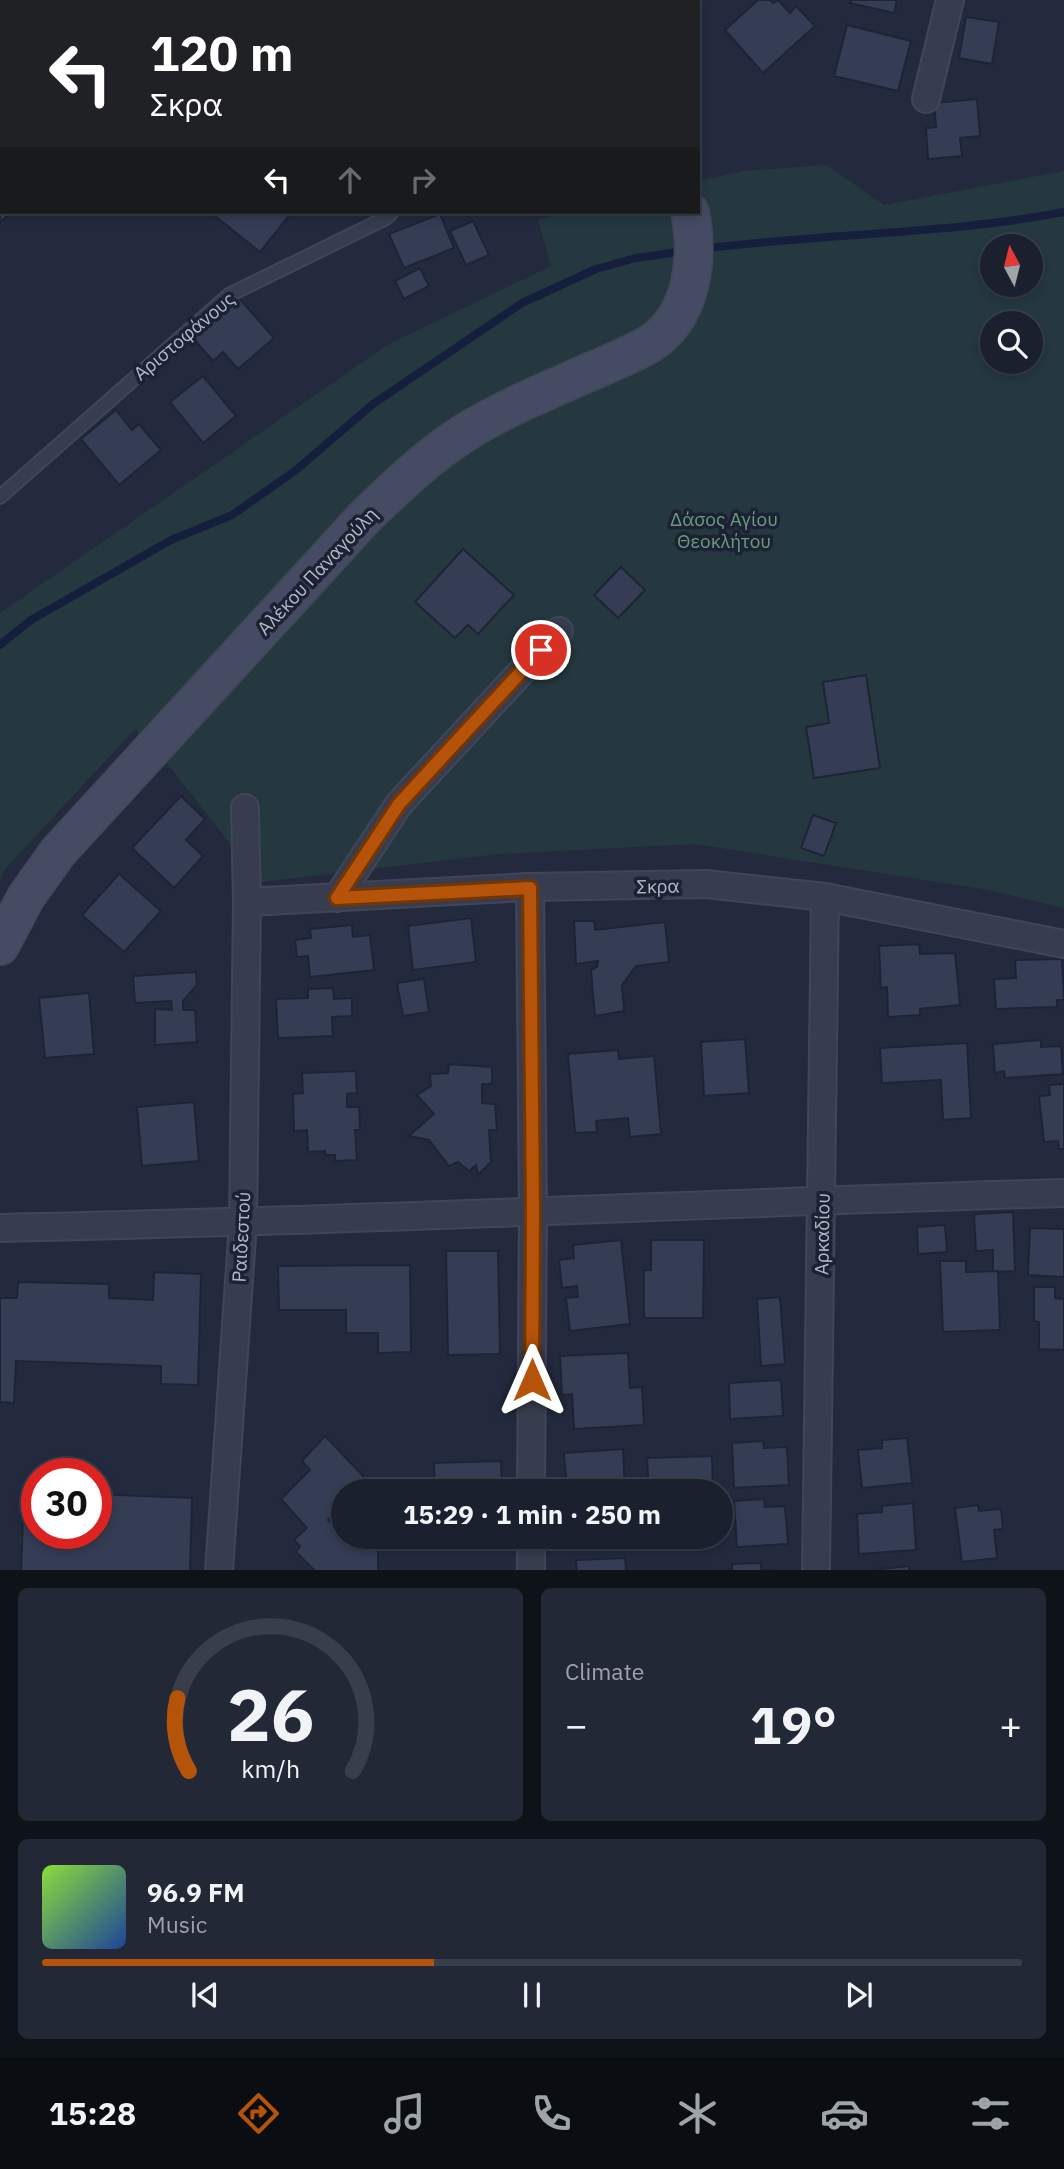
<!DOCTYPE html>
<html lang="en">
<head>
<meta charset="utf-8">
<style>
  :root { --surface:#1a202e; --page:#232836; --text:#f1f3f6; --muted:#9fa3aa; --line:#383e4a; --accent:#b45309 }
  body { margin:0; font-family:"IBM Plex Sans",sans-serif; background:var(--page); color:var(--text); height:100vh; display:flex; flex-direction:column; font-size:26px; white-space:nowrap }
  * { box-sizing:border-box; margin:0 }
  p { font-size:23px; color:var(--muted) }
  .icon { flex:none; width:38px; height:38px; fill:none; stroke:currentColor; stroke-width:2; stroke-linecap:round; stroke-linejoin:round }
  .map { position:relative; height:1570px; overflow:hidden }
  .sheet { display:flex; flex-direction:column; gap:18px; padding:18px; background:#0e1219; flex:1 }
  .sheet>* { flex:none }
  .top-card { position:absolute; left:0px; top:0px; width:700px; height:214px; box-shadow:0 4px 10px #0003,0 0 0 2px var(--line); background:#202124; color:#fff; overflow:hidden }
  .needle { width:46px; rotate:353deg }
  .controls { position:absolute; left:980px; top:234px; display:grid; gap:14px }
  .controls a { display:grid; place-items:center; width:63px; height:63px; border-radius:50%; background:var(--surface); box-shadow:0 4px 10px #0003,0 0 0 2px var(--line); font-size:35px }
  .speed { position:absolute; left:21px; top:1458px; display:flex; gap:14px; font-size:35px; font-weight:700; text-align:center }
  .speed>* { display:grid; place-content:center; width:91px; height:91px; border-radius:50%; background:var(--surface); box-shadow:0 4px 10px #0003,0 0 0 2px var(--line); line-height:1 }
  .speed .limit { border:10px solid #d22; background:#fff; color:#111 }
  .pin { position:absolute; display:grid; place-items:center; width:60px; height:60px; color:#fff; margin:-30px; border:4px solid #fff; border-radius:50%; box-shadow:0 2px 7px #0007 }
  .me { position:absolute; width:77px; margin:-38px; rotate:0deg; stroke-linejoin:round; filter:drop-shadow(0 0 5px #0008) }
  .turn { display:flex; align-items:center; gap:24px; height:147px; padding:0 35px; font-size:32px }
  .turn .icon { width:91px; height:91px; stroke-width:2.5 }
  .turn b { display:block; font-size:49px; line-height:60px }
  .lanes { display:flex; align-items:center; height:66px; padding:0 35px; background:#0003; justify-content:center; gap:35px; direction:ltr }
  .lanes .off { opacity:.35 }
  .big { font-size:52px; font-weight:800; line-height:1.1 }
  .sheet .widget { flex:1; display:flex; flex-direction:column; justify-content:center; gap:10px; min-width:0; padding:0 24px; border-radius:10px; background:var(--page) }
  .sheet .dial { align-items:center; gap:0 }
  .dial svg { height:182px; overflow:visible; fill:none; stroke:var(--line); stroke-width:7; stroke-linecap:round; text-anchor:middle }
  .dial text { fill:var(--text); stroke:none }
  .song { display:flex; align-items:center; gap:21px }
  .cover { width:84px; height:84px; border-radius:10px; background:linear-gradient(135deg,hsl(90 70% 55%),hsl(220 70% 35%)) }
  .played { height:7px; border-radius:4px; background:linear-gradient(90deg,var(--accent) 40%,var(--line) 40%) }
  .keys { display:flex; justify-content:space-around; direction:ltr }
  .heat { display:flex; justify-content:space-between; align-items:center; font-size:38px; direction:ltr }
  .sheet .tiles { flex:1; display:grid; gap:18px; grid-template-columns:1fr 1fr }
  .widget:last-child { grid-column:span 2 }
  .trip { position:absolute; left:331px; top:1479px; width:402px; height:70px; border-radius:35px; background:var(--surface); box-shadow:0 4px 10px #0003,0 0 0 2px var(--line); font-weight:800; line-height:70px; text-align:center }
  .menu { display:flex; height:112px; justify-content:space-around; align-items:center; background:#0a0d12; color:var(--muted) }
  .menu .icon { width:49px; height:49px }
  .menu .active { color:var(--accent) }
  .menu b { font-size:32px; color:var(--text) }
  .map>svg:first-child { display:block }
  .green { fill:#25383f; fill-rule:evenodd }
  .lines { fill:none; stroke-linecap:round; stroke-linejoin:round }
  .stream { stroke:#151f3d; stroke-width:8 }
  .building { fill:#353d55; stroke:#1e2435; stroke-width:2 }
  .service-casing { stroke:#404657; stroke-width:16 }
  .minor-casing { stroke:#404657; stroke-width:30 }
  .secondary-casing { stroke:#404657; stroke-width:40 }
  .service { stroke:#373d4e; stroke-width:12 }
  .minor { stroke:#373d4e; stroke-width:26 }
  .secondary { stroke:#454b62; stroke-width:37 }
  .route-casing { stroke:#753606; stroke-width:18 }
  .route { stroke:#b45309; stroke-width:12 }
  .labels { text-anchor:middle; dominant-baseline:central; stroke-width:7; stroke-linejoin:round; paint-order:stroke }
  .street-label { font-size:19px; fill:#b3b8c9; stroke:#1c2233 }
  .park-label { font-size:19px; fill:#699b7c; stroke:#1c2233 }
</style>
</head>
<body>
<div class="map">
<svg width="1064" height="1571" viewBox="0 0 1064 1571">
  <rect width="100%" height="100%" fill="#232a3e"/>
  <path class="green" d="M 826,165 L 884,205 L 1064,171 L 1064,908 L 989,890 L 695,844 L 498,854 L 260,882 L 174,772 L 135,729 L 4,870 L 0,880 L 0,613 L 389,344 L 551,266 L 538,219 L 570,212 L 698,212 L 698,181 L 743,171 ZM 992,247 L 1031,247 L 1031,285 L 992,285 ZM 992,324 L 1031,324 L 1031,362 L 992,362 Z"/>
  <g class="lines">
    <g class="stream">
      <path d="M 702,249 C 822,233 944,235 1064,212"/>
      <polyline points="0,645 31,620 171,540 232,515 296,470 373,404 522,303 596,269 636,258 685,251"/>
    </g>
  </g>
  <g class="building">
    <polygon points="540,0 616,0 617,2 541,2"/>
    <polygon points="758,0 770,0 773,3 778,0 790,13 796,6 815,26 763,73 725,30"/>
    <polygon points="851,0 897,0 894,13 850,3"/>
    <polygon points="966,17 999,22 992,64 959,58"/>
    <polygon points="847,25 911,41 898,91 834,76"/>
    <polygon points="977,99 980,136 960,138 962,156 928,159 926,128 936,127 934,103"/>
    <polygon points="0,205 2,212 9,214 0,223"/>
    <polygon points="210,212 289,212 291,213 260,252"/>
    <polygon points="440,214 454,248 404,268 389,234"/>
    <polygon points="473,221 489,255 466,265 450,231"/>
    <polygon points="420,268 429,286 404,299 395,281"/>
    <polygon points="238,297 274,338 238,369 223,352 213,361 192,337"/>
    <polygon points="203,376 236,416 203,443 170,402"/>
    <polygon points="116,410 132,430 139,424 161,450 119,485 81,439"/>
    <polygon points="463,549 514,595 478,634 468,625 455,638 415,602"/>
    <polygon points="621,567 645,590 618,618 594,595"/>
    <polygon points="866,675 880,768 814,778 806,727 829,723 823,682"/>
    <polygon points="181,796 205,819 186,840 203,856 174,888 132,848"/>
    <polygon points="813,815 836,823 824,856 801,848"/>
    <polygon points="119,874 161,911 124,952 82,915"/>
    <polygon points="471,918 476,962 413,970 408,926"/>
    <polygon points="574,921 594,921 595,930 665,922 669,962 636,966 622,985 624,1011 595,1016 591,970 597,967 598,961 576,964"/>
    <polygon points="352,925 353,937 370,935 374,970 310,977 308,956 297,957 295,940 311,938 310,929"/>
    <polygon points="919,944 920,954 955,953 960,1005 920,1009 920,1015 888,1017 887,987 881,988 879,946"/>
    <polygon points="1062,959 1064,1000 1057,1000 1057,1007 996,1009 994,979 1016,978 1015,960"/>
    <polygon points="196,972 197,985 183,1001 183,1010 195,1010 197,1042 155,1045 155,1009 172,1010 171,1001 135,1003 133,976"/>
    <polygon points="424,979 429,1012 403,1016 397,983"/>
    <polygon points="333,988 334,999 352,998 352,1016 332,1017 333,1036 278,1038 276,999 308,998 308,989"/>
    <polygon points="89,993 94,1054 45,1058 39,998"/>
    <polygon points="745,1039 749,1093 704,1096 701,1042"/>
    <polygon points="1041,1040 1041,1047 1061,1046 1063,1074 1005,1078 1004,1071 995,1073 993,1044"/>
    <polygon points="967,1043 971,1118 943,1120 941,1080 882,1083 880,1048"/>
    <polygon points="618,1050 619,1059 654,1056 661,1134 630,1137 628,1118 596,1121 597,1132 575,1133 568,1054"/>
    <polygon points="449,1064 492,1067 492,1084 482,1084 482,1103 495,1104 497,1130 489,1130 491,1162 478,1175 476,1165 469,1171 458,1162 449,1166 429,1140 409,1136 434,1114 417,1095 431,1086 430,1074 448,1073"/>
    <polygon points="356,1071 357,1093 347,1094 347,1107 359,1107 360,1130 355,1130 357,1160 335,1161 335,1155 325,1155 325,1151 308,1152 307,1130 294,1131 293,1094 303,1093 302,1073"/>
    <polygon points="1064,1084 1064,1149 1059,1149 1058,1141 1044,1142 1039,1096 1050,1095 1049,1085"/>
    <polygon points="194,1102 199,1161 142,1166 137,1107"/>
    <polygon points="1013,1212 1015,1271 993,1272 993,1250 976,1251 974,1214"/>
    <polygon points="945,1225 947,1252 918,1254 917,1227"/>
    <polygon points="1030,1228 1064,1229 1064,1277 1028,1275"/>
    <polygon points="621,1240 630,1324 570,1331 566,1298 578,1297 577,1286 562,1288 559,1260 574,1258 573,1245"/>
    <polygon points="651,1240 704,1240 703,1318 644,1318 644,1270 651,1270"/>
    <polygon points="446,1251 498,1251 500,1354 448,1355"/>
    <polygon points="940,1261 966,1261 966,1272 998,1271 1000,1330 943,1332"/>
    <polygon points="410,1265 411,1352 378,1353 378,1333 346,1333 346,1310 279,1310 278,1266"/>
    <polygon points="154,1272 201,1274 198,1385 161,1384 161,1366 16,1361 14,1403 0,1402 0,1298 17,1298 18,1282 109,1284 109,1298 153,1300"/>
    <polygon points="1034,1287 1055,1287 1055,1298 1064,1299 1064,1350 1039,1349 1039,1322 1034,1321"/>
    <polygon points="780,1297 785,1364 761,1366 757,1299"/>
    <polygon points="628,1353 630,1388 642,1387 644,1425 574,1429 572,1394 562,1395 560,1356"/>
    <polygon points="781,1380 783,1416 730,1419 729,1383"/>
    <polygon points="325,1436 367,1480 356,1491 343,1491 343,1504 328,1520 343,1533 343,1536 349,1539 378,1536 378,1571 315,1571 296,1552 300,1546 294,1540 307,1528 281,1499 310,1470 302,1461"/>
    <polygon points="907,1438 912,1483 862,1488 858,1450 882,1448 882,1440"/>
    <polygon points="763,1441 764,1448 787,1447 789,1485 734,1488 732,1443"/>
    <polygon points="623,1449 625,1491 567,1491 564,1453"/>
    <polygon points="712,1456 713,1491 649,1491 647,1458"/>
    <polygon points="501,1461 502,1491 435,1491 434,1463"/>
    <polygon points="24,1492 37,1492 37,1533 96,1533 96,1494 192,1498 190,1571 21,1571"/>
    <polygon points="764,1499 765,1507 785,1506 788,1544 737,1547 734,1501"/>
    <polygon points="913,1503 916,1550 859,1554 857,1514 882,1512 882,1506"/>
    <polygon points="978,1505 979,1511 1001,1509 1003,1529 994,1530 997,1558 962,1562 955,1508"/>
    <polygon points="625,1558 626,1571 577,1571 576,1560"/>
    <polygon points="761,1563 761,1570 781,1571 732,1571 732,1564"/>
    <polygon points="909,1566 909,1571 880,1571 880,1569"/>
  </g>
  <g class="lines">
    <defs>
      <polyline id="service" points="0,497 229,295 386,218 392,212"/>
      <g id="minor">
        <polyline points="508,2 513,0"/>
        <polyline points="926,99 950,0"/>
        <polyline points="530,888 533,1213 531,1491"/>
        <polyline points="337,898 399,804 559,631"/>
        <polyline points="247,902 527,887 706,884 825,897 1064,944"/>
        <path d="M 0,1228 C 355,1221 709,1203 1064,1193"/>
        <polyline points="219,1571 243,1223 247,902 245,808"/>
        <polyline points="531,1571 531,1536"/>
        <polyline points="816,1571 825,897"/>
      </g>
      <g id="secondary">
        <polyline points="655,0 655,2"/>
        <path d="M 0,946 L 26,897 L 58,852 L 364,518 C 396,487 428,456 466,432 C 503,409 545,392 585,374 C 606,365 628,356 648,345 C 693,318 699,258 690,212"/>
      </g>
    </defs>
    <use href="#service" class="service-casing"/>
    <use href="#minor" class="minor-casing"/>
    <use href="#secondary" class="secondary-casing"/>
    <use href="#service" class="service"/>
    <use href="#minor" class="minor"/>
    <use href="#secondary" class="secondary"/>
  </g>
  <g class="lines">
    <defs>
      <polyline id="route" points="532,1380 533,1213 530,888 337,898 399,804 541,650"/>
    </defs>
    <use href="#route" class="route-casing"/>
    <use href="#route" class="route"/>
  </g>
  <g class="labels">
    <g class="street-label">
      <text transform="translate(184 336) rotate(-40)">Αριστοφάνους</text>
      <text transform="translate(317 571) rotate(-47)">Αλέκου Παναγούλη</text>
      <text transform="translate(658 886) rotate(-1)">Σκρα</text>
      <text transform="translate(822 1234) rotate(-89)">Αρκαδίου</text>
      <text transform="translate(241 1237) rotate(-87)">Ραιδεστού</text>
    </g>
    <g class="park-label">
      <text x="724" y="519">Δάσος Αγίου<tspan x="724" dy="22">Θεοκλήτου</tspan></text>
    </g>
  </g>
</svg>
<div class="controls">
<a><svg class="needle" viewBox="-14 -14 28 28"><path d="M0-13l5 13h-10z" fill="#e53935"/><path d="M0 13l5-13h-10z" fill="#9fa3aa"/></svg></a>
<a><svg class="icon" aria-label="search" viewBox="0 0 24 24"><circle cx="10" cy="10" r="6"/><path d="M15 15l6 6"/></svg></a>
</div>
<div class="speed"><div class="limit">30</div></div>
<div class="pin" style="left:541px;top:650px;background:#d93025"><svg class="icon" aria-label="arrive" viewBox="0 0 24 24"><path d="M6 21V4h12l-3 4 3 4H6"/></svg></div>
<svg class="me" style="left:532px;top:1380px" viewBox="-20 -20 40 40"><path d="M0-17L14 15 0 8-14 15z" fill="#b45309" stroke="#fff" stroke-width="4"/></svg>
<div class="trip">15:29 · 1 min · 250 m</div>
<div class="top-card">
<div class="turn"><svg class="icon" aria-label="left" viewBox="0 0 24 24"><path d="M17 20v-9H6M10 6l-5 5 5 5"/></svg><div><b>120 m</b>Σκρα</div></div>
<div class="lanes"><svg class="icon" aria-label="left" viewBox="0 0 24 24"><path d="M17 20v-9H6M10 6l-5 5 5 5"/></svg><svg class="icon off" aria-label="ahead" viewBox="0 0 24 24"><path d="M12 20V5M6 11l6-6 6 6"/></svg><svg class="icon off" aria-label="right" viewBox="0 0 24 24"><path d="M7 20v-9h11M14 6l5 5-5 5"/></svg></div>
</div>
</div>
<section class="sheet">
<div class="tiles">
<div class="widget dial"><svg viewBox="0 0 100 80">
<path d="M14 69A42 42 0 1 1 86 69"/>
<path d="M14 69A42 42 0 0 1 9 37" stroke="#b45309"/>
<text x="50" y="56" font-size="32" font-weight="700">26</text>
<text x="50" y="72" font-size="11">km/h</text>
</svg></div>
<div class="widget"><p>Climate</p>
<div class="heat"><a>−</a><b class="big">19°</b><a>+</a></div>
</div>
<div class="widget">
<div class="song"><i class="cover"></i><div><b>96.9 FM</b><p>Music</p></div></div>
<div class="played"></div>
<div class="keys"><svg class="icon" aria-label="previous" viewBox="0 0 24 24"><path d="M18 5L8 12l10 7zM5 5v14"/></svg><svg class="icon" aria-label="pause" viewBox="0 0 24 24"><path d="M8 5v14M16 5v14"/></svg><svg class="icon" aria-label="next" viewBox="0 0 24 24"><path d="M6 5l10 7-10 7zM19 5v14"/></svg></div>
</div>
</div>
</section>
<nav class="menu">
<b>15:28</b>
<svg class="icon active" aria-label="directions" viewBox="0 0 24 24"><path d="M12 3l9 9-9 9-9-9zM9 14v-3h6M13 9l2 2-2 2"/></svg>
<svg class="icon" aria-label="music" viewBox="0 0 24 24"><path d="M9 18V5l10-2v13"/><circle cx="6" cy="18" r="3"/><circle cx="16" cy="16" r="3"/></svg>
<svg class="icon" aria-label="phone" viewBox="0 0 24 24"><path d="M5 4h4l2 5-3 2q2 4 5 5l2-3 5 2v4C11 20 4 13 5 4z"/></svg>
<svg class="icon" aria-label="climate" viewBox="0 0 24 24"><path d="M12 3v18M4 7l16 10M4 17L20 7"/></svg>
<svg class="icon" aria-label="car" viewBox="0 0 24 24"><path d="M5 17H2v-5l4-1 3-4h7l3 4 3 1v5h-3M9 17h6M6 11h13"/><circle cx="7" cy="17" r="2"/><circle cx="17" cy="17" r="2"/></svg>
<svg class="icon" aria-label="filters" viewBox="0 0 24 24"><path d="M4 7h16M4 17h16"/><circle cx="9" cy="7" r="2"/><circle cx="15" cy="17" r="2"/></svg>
</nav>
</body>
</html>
